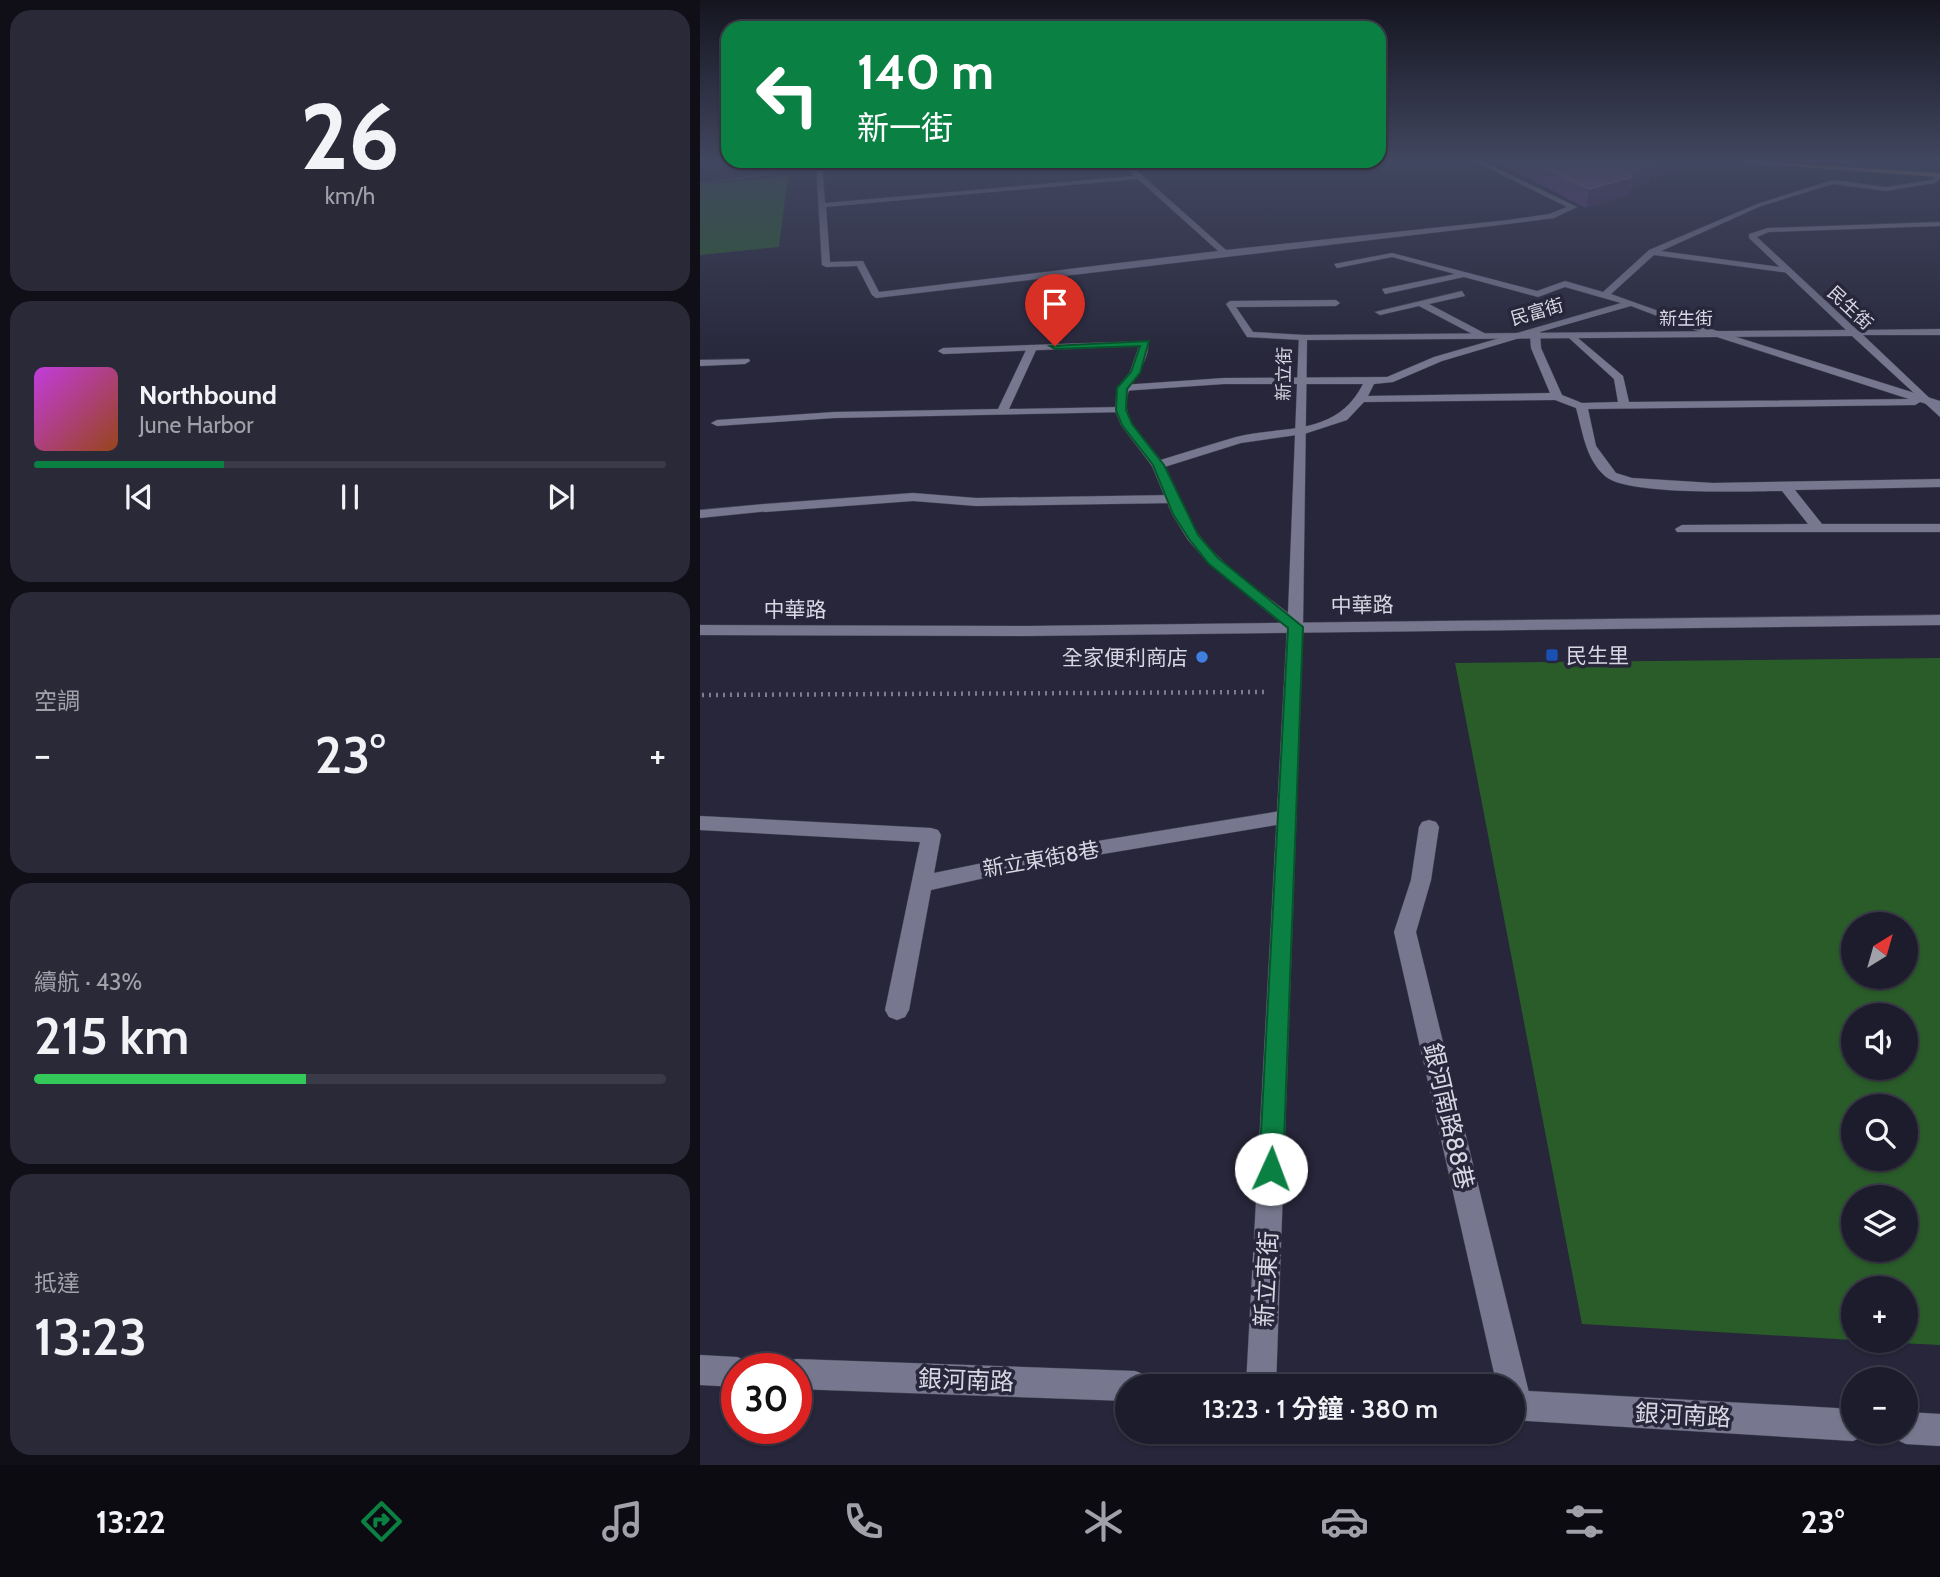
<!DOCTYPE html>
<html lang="zh-TW">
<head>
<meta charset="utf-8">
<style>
  :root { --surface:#1d1c2c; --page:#2a2938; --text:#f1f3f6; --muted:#a0a1a9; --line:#3b3a48; --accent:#0b8043 }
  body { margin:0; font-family:Cabin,"Noto Sans TC",sans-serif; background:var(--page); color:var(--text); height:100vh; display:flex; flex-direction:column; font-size:26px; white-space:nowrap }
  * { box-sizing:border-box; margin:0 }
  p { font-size:23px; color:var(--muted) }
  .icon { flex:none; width:38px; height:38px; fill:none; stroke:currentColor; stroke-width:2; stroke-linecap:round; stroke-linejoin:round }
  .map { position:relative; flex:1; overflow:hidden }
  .sheet { display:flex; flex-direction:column; gap:10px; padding:10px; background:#100f18; width:700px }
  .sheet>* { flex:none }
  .banner { position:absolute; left:21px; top:21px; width:665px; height:147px; border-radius:21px; box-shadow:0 2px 5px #0004,0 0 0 2px var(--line); background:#0b8043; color:#fff; overflow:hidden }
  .needle { width:46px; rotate:37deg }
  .fabs { position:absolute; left:1141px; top:912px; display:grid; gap:14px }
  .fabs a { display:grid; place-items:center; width:77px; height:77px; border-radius:50%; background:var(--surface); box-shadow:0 2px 5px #0004,0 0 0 2px var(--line); font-size:35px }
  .speed { position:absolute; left:21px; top:1353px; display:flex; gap:14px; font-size:35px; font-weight:700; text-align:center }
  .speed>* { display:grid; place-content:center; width:91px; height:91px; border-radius:50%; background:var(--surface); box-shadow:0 2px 5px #0004,0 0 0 2px var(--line); line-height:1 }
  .speed .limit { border:10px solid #d22; background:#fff; color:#111 }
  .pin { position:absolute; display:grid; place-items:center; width:60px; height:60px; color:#fff; margin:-72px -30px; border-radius:50% 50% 50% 0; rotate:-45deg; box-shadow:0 0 7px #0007 }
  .pin .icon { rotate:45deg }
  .me { position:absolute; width:77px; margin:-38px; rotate:2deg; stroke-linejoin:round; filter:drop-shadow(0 0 5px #0008) }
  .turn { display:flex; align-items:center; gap:24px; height:147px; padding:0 21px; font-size:32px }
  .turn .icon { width:91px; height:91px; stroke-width:2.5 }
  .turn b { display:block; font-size:49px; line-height:60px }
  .big { font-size:52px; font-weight:600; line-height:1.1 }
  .sheet .card { flex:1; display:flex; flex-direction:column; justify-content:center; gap:10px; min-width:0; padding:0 24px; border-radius:21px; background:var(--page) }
  .sheet .dial { align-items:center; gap:0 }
  .dial b { font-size:91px; line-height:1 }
  .song { display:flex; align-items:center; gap:21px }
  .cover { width:84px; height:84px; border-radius:10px; background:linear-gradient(135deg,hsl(290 70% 55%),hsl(20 70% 35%)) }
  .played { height:7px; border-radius:4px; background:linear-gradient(90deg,var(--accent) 30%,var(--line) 30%) }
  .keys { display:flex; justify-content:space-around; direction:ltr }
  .heat { display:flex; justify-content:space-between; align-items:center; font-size:38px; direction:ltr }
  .charge { height:10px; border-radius:5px; background:linear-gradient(90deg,#34c759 43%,var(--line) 0) }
  .trip { position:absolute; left:415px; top:1374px; width:410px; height:70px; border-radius:35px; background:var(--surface); box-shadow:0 2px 5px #0004,0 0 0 2px var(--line); font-weight:600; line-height:70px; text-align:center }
  .tabs { display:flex; height:112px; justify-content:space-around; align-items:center; background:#0c0b12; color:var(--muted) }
  .tabs .icon { width:49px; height:49px }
  .tabs .selected { color:var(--accent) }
  .tabs b { font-size:32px; color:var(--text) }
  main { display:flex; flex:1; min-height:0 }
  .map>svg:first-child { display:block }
  .green { fill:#295c29; fill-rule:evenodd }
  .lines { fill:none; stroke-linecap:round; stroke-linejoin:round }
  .service-casing { stroke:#444354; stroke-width:1 }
  .minor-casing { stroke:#444354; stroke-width:1 }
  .tertiary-casing { stroke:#444354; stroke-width:1 }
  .primary-casing { stroke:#444354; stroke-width:1 }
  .path-far1 { stroke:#7e7d8e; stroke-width:2; stroke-dasharray:1 2; stroke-linecap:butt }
  .path { stroke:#7e7d8e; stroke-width:4.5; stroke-dasharray:2 5; stroke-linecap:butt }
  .service { fill:#77778f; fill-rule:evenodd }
  .minor { fill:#77778f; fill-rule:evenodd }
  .tertiary { fill:#77778f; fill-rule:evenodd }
  .primary { fill:#c18d67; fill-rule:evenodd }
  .wall { fill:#5e3978 }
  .shaded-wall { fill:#432a5a }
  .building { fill:#6b4a84; stroke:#7c6093; stroke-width:2 }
  .route { fill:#0b8043; stroke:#07532c; stroke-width:2 }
  .transit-dot { fill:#1a4fb4; stroke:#27263a; stroke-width:2.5 }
  .shop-dot { fill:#3f7fe0; stroke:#27263a; stroke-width:2.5 }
  .labels { text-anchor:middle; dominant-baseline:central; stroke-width:7; stroke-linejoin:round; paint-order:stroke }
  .far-street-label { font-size:18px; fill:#d7d7e4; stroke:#27263a }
  .street-label { font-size:21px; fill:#d7d7e4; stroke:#27263a }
  .poi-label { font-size:21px; fill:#d7d7e4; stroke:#27263a; text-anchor:start }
  .near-street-label { font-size:24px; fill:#d7d7e4; stroke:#27263a }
</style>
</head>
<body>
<main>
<section class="sheet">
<div class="card dial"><b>26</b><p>km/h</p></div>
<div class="card">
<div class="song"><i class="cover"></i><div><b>Northbound</b><p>June Harbor</p></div></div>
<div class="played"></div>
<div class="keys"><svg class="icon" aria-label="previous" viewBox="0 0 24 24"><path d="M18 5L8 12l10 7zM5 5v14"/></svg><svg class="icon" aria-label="pause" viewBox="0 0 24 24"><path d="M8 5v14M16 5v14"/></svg><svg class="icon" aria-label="next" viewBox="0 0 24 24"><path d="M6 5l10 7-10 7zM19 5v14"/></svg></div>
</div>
<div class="card"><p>空調</p>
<div class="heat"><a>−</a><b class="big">23°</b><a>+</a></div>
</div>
<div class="card"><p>續航 · 43%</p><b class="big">215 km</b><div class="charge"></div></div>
<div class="card"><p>抵達</p><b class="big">13:23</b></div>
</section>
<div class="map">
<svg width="1240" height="1465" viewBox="0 0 1240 1465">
  <rect width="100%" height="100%" fill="#27263a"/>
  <g class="green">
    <polygon points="88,176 79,247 0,255 0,185"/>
    <path d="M 1240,658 L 1240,1345 L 1160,1341 L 1206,1340 L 1206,1288 L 1153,1288 L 1153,1340 L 882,1324 L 755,663 ZM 1153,924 L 1206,924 L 1206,976 L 1153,976 ZM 1153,1015 L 1206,1015 L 1206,1068 L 1153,1068 ZM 1153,1106 L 1206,1106 L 1206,1158 L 1153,1158 ZM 1153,1197 L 1206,1197 L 1206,1250 L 1153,1250 Z"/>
  </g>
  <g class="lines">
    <defs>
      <g id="service">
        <path d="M 116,161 L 122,161 L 125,203 L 434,176 L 419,161 L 426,161 L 526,250 L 808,220 L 849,214 L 867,207 L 774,161 L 782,161 L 877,207 L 854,218 L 808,224 L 176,298 L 172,295 L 157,266 L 126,267 L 122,265 ZM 438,179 L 518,251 L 179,292 L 163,261 L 130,262 L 126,207 Z"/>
        <path d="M 1240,174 L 1240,179 L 1235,183 L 1186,191 L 1133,184 L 1061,206 L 961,251 L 1087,268 L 1090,273 L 954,255 L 911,294 L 995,324 L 1240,401 L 1240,408 L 1220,402 L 1215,405 L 888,409 L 896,446 L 916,473 L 932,478 L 1013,483 L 1240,479 L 1240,487 L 1095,490 L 1122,524 L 1240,524 L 1240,532 L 977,532 L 975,529 L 982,525 L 1108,524 L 1082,491 C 1050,491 926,496 905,476 C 885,458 883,432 876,408 L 855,400 L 664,402 L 647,420 L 604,434 L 541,443 L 458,469 L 454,468 L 454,462 C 481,454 508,445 536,437 C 585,425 636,437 663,384 L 524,384 L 422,391 L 417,388 L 422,385 L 524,378 L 687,377 L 734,357 L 921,303 L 865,287 L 838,297 L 764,277 L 685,294 L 682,289 L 755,274 L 692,257 L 637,268 L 634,264 L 692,253 L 837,291 L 865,281 L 903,292 L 949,250 L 1057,204 L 1133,180 L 1186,187 L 1231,180 ZM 931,306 L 989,328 L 1209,399 L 929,402 L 923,376 L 872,333 L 867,336 L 869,338 L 914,379 L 918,402 L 882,403 L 862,395 L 841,348 L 840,332 ZM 830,335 L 831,348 L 850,393 L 668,396 L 674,384 L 693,382 L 742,361 Z"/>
        <polygon points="762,291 765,296 729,304 786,334 786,338 780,338 719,306 680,315 675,312"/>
        <polygon points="530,301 636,300 640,303 636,306 536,307 553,332 605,335 607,337 602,340 547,337 526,304"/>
        <polygon points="332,345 337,348 309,409 421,407 425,408 425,412 134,418 17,426 11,423 17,420 134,412 298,409 327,348"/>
        <polygon points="213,493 276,498 474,495 480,499 474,503 276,506 213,501 65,512 58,508 65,504"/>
        <polygon points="587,810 594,812 597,817 594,822 361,861 231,890 209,1010 205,1017 197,1020 189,1017 185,1010 220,842 0,830 0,816 231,828 238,830 241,835 234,873 361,847"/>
        <polygon points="729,820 736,822 739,827 731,880 716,932 832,1405 828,1416 817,1420 812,1418 812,1386 797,1386 694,932 711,880 719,827 722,822"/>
      </g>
      <g id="minor">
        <path d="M 1240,222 L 1240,226 L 1069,232 L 1057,237 L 1157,330 L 1240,329 L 1240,335 L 1163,335 L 1240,408 L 1240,417 L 1152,336 L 607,340 L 603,627 L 576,1386 L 546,1386 L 587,628 L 509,564 L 488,540 L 472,514 L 452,466 L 421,425 L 415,410 L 417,388 L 430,372 L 439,346 L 243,354 L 238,351 L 243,348 L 448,341 C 451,367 422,383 427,410 C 430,430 452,446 463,463 C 477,486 482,513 499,535 C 522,566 558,589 588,613 L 599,335 L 1146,330 L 1049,238 L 1049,234 L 1068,228 Z"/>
        <polygon points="49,359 50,361 45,364 0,366 0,360"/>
        <polygon points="65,504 70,505 70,511 0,518 0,510"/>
        <polygon points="0,1355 37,1357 48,1361 51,1368 37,1368 37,1387 0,1385"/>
        <polygon points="96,1359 435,1371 446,1375 450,1386 427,1386 427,1401 96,1389 96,1368 83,1368 85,1363"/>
        <polygon points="812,1390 1153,1409 1153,1432 1166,1432 1164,1436 1153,1441 812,1420"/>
        <polygon points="1206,1412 1240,1414 1240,1446 1206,1444 1195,1439 1192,1432 1206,1432"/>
      </g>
      <polygon id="tertiary" points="1240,615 1240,625 327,636 0,635 0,625 327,626"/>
      <polygon id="primary" points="1044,161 1240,173 1240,177 1047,163"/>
    </defs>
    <use href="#service" class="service-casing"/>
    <use href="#minor" class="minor-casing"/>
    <use href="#tertiary" class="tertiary-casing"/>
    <use href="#primary" class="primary-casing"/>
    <polyline class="path-far1" points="0,184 64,175 73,171 74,161"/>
    <polyline class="path" points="2,695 568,692"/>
    <use href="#service" class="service"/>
    <use href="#minor" class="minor"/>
    <use href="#tertiary" class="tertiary"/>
    <use href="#primary" class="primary"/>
  </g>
  <polygon class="wall" points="795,161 1001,161 991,169 950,176 949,182 930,189 929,195 886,208"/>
  <polygon class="shaded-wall" points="938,161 1001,161 991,169 950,176 949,182 930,189 929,195 886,208 889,189 929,172"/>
  <polygon class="building" points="832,161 949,161 953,164 929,172 932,177 889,189"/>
  <linearGradient id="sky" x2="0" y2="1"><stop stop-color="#151520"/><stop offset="0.44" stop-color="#414760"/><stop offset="1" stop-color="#414760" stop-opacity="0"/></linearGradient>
  <rect width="1240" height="366" fill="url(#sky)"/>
  <polygon class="route" points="449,341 440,373 427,389 426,410 432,424 464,465 498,535 518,558 603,627 583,1169 579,1177 571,1181 563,1177 559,1169 588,628 509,564 489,539 473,514 453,465 422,425 416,410 417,388 431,372 440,346 355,349 350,346"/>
  <rect class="transit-dot" x="845" y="648" width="14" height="14" rx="3.5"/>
  <circle class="shop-dot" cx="502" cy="657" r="7"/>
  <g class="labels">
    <g class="far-street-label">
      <text transform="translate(1150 308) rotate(43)">民生街</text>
      <text transform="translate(837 312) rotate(-16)">民富街</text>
      <text x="986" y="319">新生街</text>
      <text transform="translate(584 374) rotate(-89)">新立街</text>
    </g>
    <g class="street-label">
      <text transform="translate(662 605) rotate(-1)">中華路</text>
      <text x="95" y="609">中華路</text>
      <text transform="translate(341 859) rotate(-10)">新立東街8巷</text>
    </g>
    <g class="poi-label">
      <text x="866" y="655">民生里</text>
      <text x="488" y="657" text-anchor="end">全家便利商店</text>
    </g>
    <g class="near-street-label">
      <text transform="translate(749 1116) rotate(77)">銀河南路88巷</text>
      <text transform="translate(566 1279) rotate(-87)">新立東街</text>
      <text transform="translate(266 1380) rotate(2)">銀河南路</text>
      <text transform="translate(983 1415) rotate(3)">銀河南路</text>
    </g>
  </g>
</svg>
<div class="fabs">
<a><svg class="needle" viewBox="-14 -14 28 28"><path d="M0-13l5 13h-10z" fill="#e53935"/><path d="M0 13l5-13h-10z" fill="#a0a1a9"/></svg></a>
<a><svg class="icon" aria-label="sound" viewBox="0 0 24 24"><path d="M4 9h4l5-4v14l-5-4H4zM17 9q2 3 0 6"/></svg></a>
<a><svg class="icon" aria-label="search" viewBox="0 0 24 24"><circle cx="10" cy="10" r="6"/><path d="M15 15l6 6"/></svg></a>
<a><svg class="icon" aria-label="layers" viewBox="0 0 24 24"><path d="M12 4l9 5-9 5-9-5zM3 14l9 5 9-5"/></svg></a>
<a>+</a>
<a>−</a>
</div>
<div class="speed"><div class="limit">30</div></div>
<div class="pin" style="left:355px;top:346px;background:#d93025"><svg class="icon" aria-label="arrive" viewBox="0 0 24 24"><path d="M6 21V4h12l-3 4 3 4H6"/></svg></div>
<svg class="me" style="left:571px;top:1169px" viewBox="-20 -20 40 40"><circle r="19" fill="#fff"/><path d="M0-13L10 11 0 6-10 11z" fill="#0b8043"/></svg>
<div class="trip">13:23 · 1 分鐘 · 380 m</div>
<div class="banner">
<div class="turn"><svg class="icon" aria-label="left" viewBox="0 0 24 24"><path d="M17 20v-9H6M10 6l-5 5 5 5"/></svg><div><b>140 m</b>新一街</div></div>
</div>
</div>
</main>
<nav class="tabs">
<b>13:22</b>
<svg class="icon selected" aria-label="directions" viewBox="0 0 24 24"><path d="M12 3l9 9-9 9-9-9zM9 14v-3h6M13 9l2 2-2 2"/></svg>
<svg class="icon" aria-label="music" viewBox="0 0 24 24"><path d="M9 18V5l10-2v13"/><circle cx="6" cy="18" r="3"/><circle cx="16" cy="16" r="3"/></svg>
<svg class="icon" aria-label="phone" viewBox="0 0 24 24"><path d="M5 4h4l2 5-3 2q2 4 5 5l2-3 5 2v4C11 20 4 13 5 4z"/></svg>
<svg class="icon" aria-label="climate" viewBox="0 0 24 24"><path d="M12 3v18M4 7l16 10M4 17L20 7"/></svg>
<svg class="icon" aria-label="car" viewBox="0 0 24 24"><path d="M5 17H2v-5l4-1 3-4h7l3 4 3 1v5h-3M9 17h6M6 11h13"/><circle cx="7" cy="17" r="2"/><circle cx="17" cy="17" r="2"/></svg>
<svg class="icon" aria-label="filters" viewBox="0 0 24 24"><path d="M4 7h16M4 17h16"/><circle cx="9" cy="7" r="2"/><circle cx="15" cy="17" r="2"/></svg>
<b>23°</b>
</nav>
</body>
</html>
